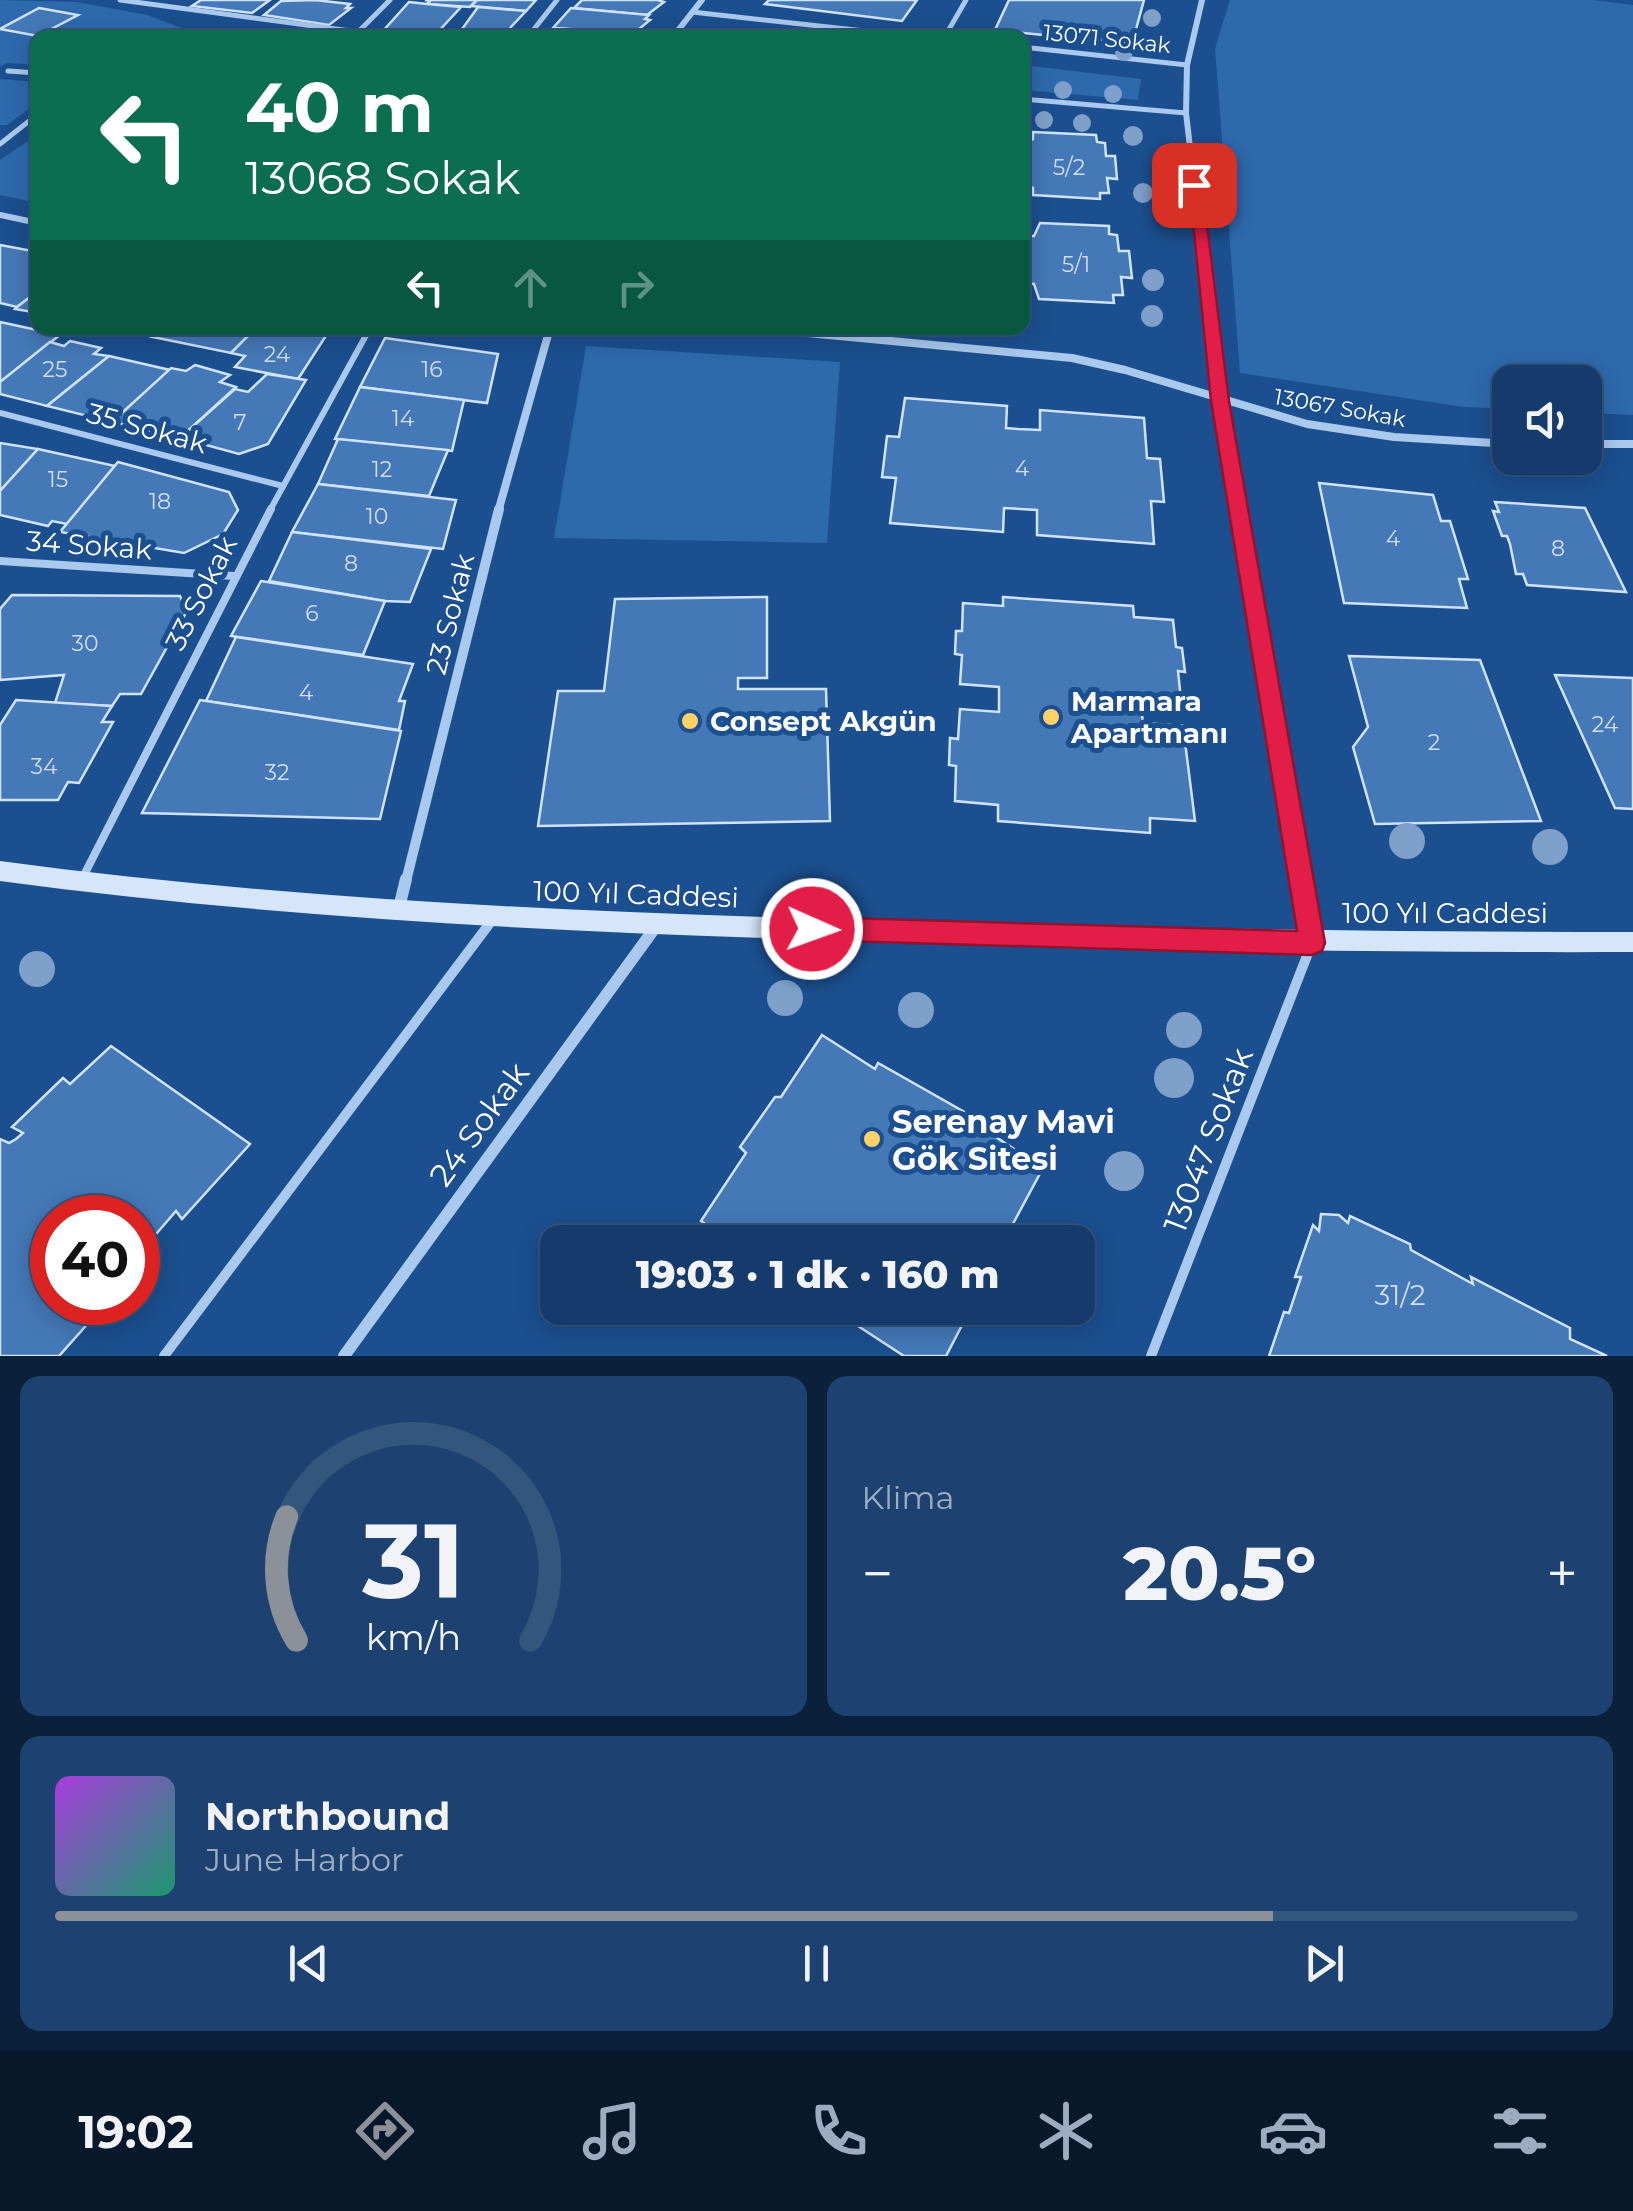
<!DOCTYPE html>
<html lang="tr">
<head>
<meta charset="utf-8">
<style>
  :root { --surface:#143b6b; --page:#1d4271; --text:#f1f3f6; --muted:#9dadc1; --line:#33557e; --accent:#8c9099 }
  body { margin:0; font-family:Montserrat,sans-serif; background:var(--page); color:var(--text); height:100vh; display:flex; flex-direction:column; font-size:38px; white-space:nowrap }
  * { box-sizing:border-box; margin:0 }
  p { font-size:32px; color:var(--muted) }
  .icon { flex:none; width:55px; height:55px; fill:none; stroke:currentColor; stroke-width:2; stroke-linecap:round; stroke-linejoin:round }
  .map { position:relative; height:1356px; overflow:hidden }
  .details { display:flex; flex-direction:column; gap:20px; padding:20px; background:#0b203b; flex:1 }
  .details>* { flex:none }
  .guide { position:absolute; left:30px; top:30px; width:1000px; height:305px; border-radius:20px; box-shadow:0 5px 25px #0003,0 0 0 2px var(--line); background:#0b6e4f; color:#fff; overflow:hidden }
  .buttons { position:absolute; left:1492px; top:365px; display:grid; gap:20px }
  .buttons a { display:grid; place-items:center; width:110px; height:110px; border-radius:20px; background:var(--surface); box-shadow:0 5px 25px #0003,0 0 0 2px var(--line); font-size:50px }
  .speed { position:absolute; left:30px; top:1195px; display:flex; gap:20px; font-size:50px; font-weight:700; text-align:center }
  .speed>* { display:grid; place-content:center; width:130px; height:130px; border-radius:50%; background:var(--surface); box-shadow:0 5px 25px #0003,0 0 0 2px var(--line); line-height:1 }
  .speed .limit { border:15px solid #d22; background:#fff; color:#111 }
  .pin { position:absolute; display:grid; place-items:center; width:85px; height:85px; color:#fff; margin:-42px; border-radius:20px; box-shadow:0 5px 15px #0006 }
  .me { position:absolute; width:110px; margin:-55px; rotate:92deg; stroke-linejoin:round; filter:drop-shadow(0 0 8px #0008) }
  .turn { display:flex; align-items:center; gap:35px; height:210px; padding:0 50px; font-size:45px }
  .turn .icon { width:130px; height:130px; stroke-width:2.5 }
  .turn b { display:block; font-size:70px; line-height:85px }
  .lanes { display:flex; align-items:center; height:95px; padding:0 50px; background:#0003; justify-content:center; gap:50px; direction:ltr }
  .lanes .off { opacity:.35 }
  .big { font-size:75px; font-weight:800; line-height:1.1 }
  .details .tile { flex:1; display:flex; flex-direction:column; justify-content:center; gap:15px; min-width:0; padding:0 35px; border-radius:20px; background:var(--page) }
  .details .dial { align-items:center; gap:0 }
  .dial svg { height:260px; overflow:visible; fill:none; stroke:var(--line); stroke-width:7; stroke-linecap:round; text-anchor:middle }
  .dial text { fill:var(--text); stroke:none }
  .song { display:flex; align-items:center; gap:30px }
  .cover { width:120px; height:120px; border-radius:15px; background:linear-gradient(135deg,hsl(280 70% 55%),hsl(160 70% 35%)) }
  .played { height:10px; border-radius:5px; background:linear-gradient(90deg,var(--accent) 80%,var(--line) 80%) }
  .keys { display:flex; justify-content:space-around; direction:ltr }
  .heat { display:flex; justify-content:space-between; align-items:center; font-size:55px; direction:ltr }
  .details .tiles { flex:1; display:grid; gap:20px; grid-template-columns:1fr 1fr }
  .tile:last-child { grid-column:span 2 }
  .trip { position:absolute; left:540px; top:1225px; width:555px; height:100px; border-radius:20px; background:var(--surface); box-shadow:0 5px 25px #0003,0 0 0 2px var(--line); font-weight:800; line-height:100px; text-align:center }
  .tab-bar { display:flex; height:160px; justify-content:space-around; align-items:center; background:#08182b; color:var(--muted) }
  .tab-bar .icon { width:70px; height:70px }
  .tab-bar .on { color:var(--accent) }
  .tab-bar b { font-size:45px; color:var(--text) }
  .map>svg:first-child { display:block }
  .green { fill:#2e69ad }
  .building { fill:#4478b7; stroke:#cfe3fa; stroke-width:2.5 }
  .lines { fill:none; stroke-linecap:round; stroke-linejoin:round }
  .lane-far3 { stroke:#a9c9ee; stroke-width:5 }
  .lane-far2 { stroke:#a9c9ee; stroke-width:6 }
  .lane-far1 { stroke:#a9c9ee; stroke-width:8 }
  .lane { stroke:#a9c9ee; stroke-width:10 }
  .street-far3 { stroke:#a9c9ee; stroke-width:6 }
  .street-far2 { stroke:#a9c9ee; stroke-width:8 }
  .street-far1 { stroke:#a9c9ee; stroke-width:10 }
  .street { stroke:#a9c9ee; stroke-width:12 }
  .secondary { fill:#d6e6fa; fill-rule:evenodd }
  .tree { fill:#7ea0ca }
  .route { fill:#e11d48; stroke:#92132f; stroke-width:2.5 }
  .poi-dot { fill:#ffd166; stroke:#1b4f8f; stroke-width:4 }
  .labels { text-anchor:middle; dominant-baseline:central; stroke-width:10; stroke-linejoin:round; paint-order:stroke }
  .far-street-label { font-size:22px; fill:#fff; stroke:#1b4f8f }
  .number-label { font-size:22px; fill:#d0dded }
  .street-label { font-size:28px; fill:#fff; stroke:#1b4f8f }
  .poi-label { font-size:28px; font-weight:bold; fill:#fff; stroke:#1b4f8f; text-anchor:start }
  .near-number-label { font-size:28px; fill:#d0dded }
  .near-poi-label { font-size:32px; font-weight:bold; fill:#fff; stroke:#1b4f8f; text-anchor:start }
  .near-street-label { font-size:32px; fill:#fff; stroke:#1b4f8f }
</style>
</head>
<body>
<div class="map">
<svg width="1633" height="1356" viewBox="0 0 1633 1356">
  <rect width="100%" height="100%" fill="#1b4f8f"/>
  <g class="green">
    <polygon points="0,0 77,2 147,15 190,31 251,37 38,38 37,65 8,63 0,66"/>
    <polygon points="1230,0 1593,0 1633,5 1633,415 1585,413 1585,382 1510,382 1510,409 1464,407 1240,373 1215,48"/>
    <polygon points="1023,65 1141,79 1138,100 1023,90"/>
    <polygon points="0,79 37,82 37,103 7,125 0,125"/>
    <polygon points="34,137 38,137 37,203 0,195 0,160"/>
    <polygon points="586,346 840,362 827,543 554,538"/>
  </g>
  <g class="building">
    <polygon points="201,0 200,0 270,0 252,13 192,6"/>
    <polygon points="315,0 350,4 346,8 351,8 329,25 264,15 281,1"/>
    <polygon points="425,0 477,0 470,7 427,4 430,1"/>
    <polygon points="477,0 536,0 526,11 471,6"/>
    <polygon points="582,0 658,0 664,2 647,15 574,8"/>
    <polygon points="769,0 917,0 902,21 765,4"/>
    <polygon points="1009,0 1144,0 1132,44 995,30"/>
    <polygon points="409,2 427,4 461,7 436,34 383,31"/>
    <polygon points="478,7 526,11 511,27 507,38 457,36"/>
    <polygon points="39,8 78,15 38,36 0,29"/>
    <polygon points="571,8 649,15 645,19 650,20 633,34 553,28"/>
    <polygon points="556,28 633,34 640,35 548,38"/>
    <polygon points="383,31 430,34 427,38 375,38"/>
    <polygon points="1033,132 1096,135 1097,142 1105,143 1106,156 1115,156 1117,179 1107,178 1109,193 1100,193 1100,199 1033,195 1033,188 1022,181 1022,143 1033,139"/>
    <polygon points="1040,223 1109,226 1109,234 1117,235 1119,251 1129,251 1132,278 1121,277 1123,295 1113,295 1114,303 1039,299 1034,284 1022,283 1022,236 1034,236"/>
    <polygon points="0,245 38,252 38,291 17,307 0,303"/>
    <polygon points="38,291 38,313 15,309 17,307"/>
    <polygon points="0,322 60,335 0,382"/>
    <polygon points="114,328 165,328 153,337"/>
    <polygon points="165,328 256,328 231,353 153,337"/>
    <polygon points="256,328 331,328 298,379 235,367 245,356 231,353"/>
    <polygon points="385,338 498,354 487,403 360,387"/>
    <polygon points="70,341 101,348 94,354 109,356 47,406 0,394 0,382 50,342 64,346"/>
    <polygon points="109,356 170,370 112,422 47,406"/>
    <polygon points="195,365 230,375 220,382 236,387 180,438 112,422 171,368 186,371"/>
    <polygon points="267,374 306,380 268,444 239,454 180,438 235,389 248,392"/>
    <polygon points="360,387 464,400 452,451 335,439"/>
    <polygon points="905,398 1007,406 1006,428 1018,429 1040,430 1040,410 1144,418 1147,458 1160,459 1164,502 1151,501 1154,544 1037,535 1037,510 1004,508 1003,532 890,523 896,478 882,477 887,436 899,437"/>
    <polygon points="338,439 448,450 429,496 318,484"/>
    <polygon points="0,443 38,449 0,491"/>
    <polygon points="38,449 115,466 67,524 52,521 48,526 0,515 0,491"/>
    <polygon points="118,462 229,492 238,510 223,534 184,553 60,532"/>
    <polygon points="1319,483 1433,495 1441,521 1450,521 1468,579 1459,579 1467,608 1344,603"/>
    <polygon points="318,484 456,500 443,549 292,532"/>
    <polygon points="1495,502 1585,508 1626,592 1527,585 1523,574 1516,574 1510,544 1507,536 1502,536 1493,511 1499,512"/>
    <polygon points="292,532 431,549 410,602 385,601 269,581"/>
    <polygon points="261,581 385,601 363,655 231,636"/>
    <polygon points="12,595 180,596 187,611 141,694 120,694 112,706 55,703 64,675 0,680 0,609"/>
    <polygon points="767,597 767,678 738,678 738,689 826,689 830,821 538,826 558,691 604,691 615,599"/>
    <polygon points="1003,597 1133,606 1134,617 1173,620 1176,647 1182,648 1185,672 1178,671 1181,700 1140,697 1143,723 1183,726 1195,821 1150,818 1150,833 998,821 998,805 955,801 956,766 949,765 950,738 958,739 960,709 999,712 999,687 960,684 962,655 955,654 956,631 962,631 963,603 1003,606"/>
    <polygon points="236,637 413,664 399,701 405,701 399,730 206,701"/>
    <polygon points="1349,656 1480,660 1541,821 1375,824 1353,747 1368,727"/>
    <polygon points="1555,675 1633,678 1633,809 1615,808"/>
    <polygon points="16,700 112,706 102,722 113,722 79,783 68,782 58,800 0,800 0,725"/>
    <polygon points="200,700 401,731 380,819 142,813"/>
    <polygon points="822,1035 875,1069 878,1063 991,1127 987,1131 1043,1168 1008,1233 1009,1242 731,1242 701,1221 746,1153 740,1147 775,1097 781,1097"/>
    <polygon points="111,1046 250,1144 182,1219 176,1211 138,1255 138,1218 52,1218 52,1302 107,1302 59,1356 0,1356 0,1139 9,1143 16,1139 23,1133 12,1127 63,1078 70,1084"/>
    <polygon points="1321,1214 1339,1215 1348,1223 1350,1216 1410,1244 1411,1250 1473,1284 1471,1277 1570,1328 1570,1339 1607,1356 1269,1356 1284,1312 1289,1313 1301,1277 1295,1277 1313,1225 1319,1231"/>
    <polygon points="842,1308 971,1308 946,1356 904,1356 855,1324 858,1318"/>
  </g>
  <g class="lines">
    <g class="lane-far3">
      <polyline points="120,0 358,32"/>
      <polyline points="692,12 929,38"/>
      <polyline points="352,38 390,0"/>
      <polyline points="527,38 557,0"/>
      <polyline points="944,38 966,0"/>
      <polyline points="1022,47 1187,65"/>
      <polyline points="8,71 38,73"/>
      <polyline points="1022,99 1186,113"/>
      <polyline points="0,144 38,114"/>
    </g>
    <g class="lane-far2">
      <polyline points="0,413 283,486"/>
      <polyline points="269,512 370,328"/>
    </g>
    <g class="lane-far1">
      <polyline points="0,561 234,576"/>
      <polyline points="83,877 271,509"/>
    </g>
    <g class="lane">
      <polyline points="164,1356 493,919"/>
      <polyline points="1151,1356 1312,943"/>
    </g>
    <g class="street-far3">
      <polyline points="672,38 702,0"/>
      <polyline points="0,215 38,223"/>
      <polyline points="1199,224 1186,113 1187,65 1202,0"/>
    </g>
    <g class="street-far2">
      <polyline points="33,222 38,223"/>
      <polyline points="1199,222 1220,401 1239,512"/>
      <polyline points="753,328 1072,358 1125,370 1307,424 1394,437 1510,444"/>
      <polyline points="1585,444 1633,444"/>
      <polyline points="498,512 550,328"/>
    </g>
    <g class="street-far1">
      <polyline points="1238,509 1302,881"/>
      <polyline points="406,881 499,509"/>
    </g>
    <g class="street">
      <polyline points="1301,879 1312,942"/>
      <polyline points="398,912 406,879"/>
      <polyline points="344,1356 657,925"/>
    </g>
    <path class="secondary" d="M 0,861 C 299,901 600,913 902,921 C 1145,928 1389,932 1633,932 L 1633,952 C 1389,953 1145,948 902,942 C 600,934 299,921 0,881 Z"/>
  </g>
  <g class="tree">
    <circle cx="1152" cy="18" r="9"/>
    <circle cx="1124" cy="52" r="9"/>
    <circle cx="1063" cy="90" r="9"/>
    <circle cx="1113" cy="94" r="9"/>
    <circle cx="1044" cy="120" r="9"/>
    <circle cx="1082" cy="123" r="9"/>
    <circle cx="1133" cy="136" r="10"/>
    <circle cx="1143" cy="193" r="10"/>
    <circle cx="1153" cy="280" r="11"/>
    <circle cx="1152" cy="316" r="11"/>
    <circle cx="1407" cy="841" r="18"/>
    <circle cx="1550" cy="847" r="18"/>
    <circle cx="37" cy="969" r="18"/>
    <circle cx="785" cy="998" r="18"/>
    <circle cx="916" cy="1010" r="18"/>
    <circle cx="1184" cy="1030" r="18"/>
    <circle cx="1174" cy="1078" r="20"/>
    <circle cx="1124" cy="1171" r="20"/>
  </g>
  <polygon class="route" points="1189,182 1202,185 1229,401 1325,943 1322,951 1312,955 812,940 802,937 798,929 802,921 812,917 1297,931 1211,401"/>
  <g class="poi-dot">
    <circle cx="1051" cy="717" r="10"/>
    <circle cx="690" cy="721" r="10"/>
    <circle cx="872" cy="1139" r="10"/>
  </g>
  <g class="labels">
    <g class="far-street-label">
      <text transform="translate(1107 39) rotate(6)">13071 Sokak</text>
      <text transform="translate(1340 408) rotate(10)">13067 Sokak</text>
    </g>
    <g class="number-label">
      <text x="1069" y="167">5/2</text>
      <text x="1076" y="264">5/1</text>
      <text x="277" y="354">24</text>
      <text x="55" y="369">25</text>
      <text x="432" y="369">16</text>
      <text x="403" y="418">14</text>
      <text x="240" y="422">7</text>
      <text x="1022" y="468">4</text>
      <text x="382" y="469">12</text>
      <text x="58" y="479">15</text>
      <text x="160" y="501">18</text>
      <text x="377" y="516">10</text>
      <text x="1393" y="538">4</text>
      <text x="1558" y="548">8</text>
      <text x="351" y="563">8</text>
      <text x="312" y="613">6</text>
      <text x="85" y="643">30</text>
      <text x="306" y="692">4</text>
      <text x="1605" y="724">24</text>
      <text x="1434" y="742">2</text>
      <text x="44" y="766">34</text>
      <text x="277" y="772">32</text>
    </g>
    <g class="street-label">
      <text transform="translate(147 428) rotate(15)">35 Sokak</text>
      <text transform="translate(89 545) rotate(4)">34 Sokak</text>
      <text transform="translate(201 593) rotate(-63)">33 Sokak</text>
      <text transform="translate(450 614) rotate(-76)">23 Sokak</text>
      <text transform="translate(636 894) rotate(2)">100 Yıl Caddesi</text>
      <text x="1445" y="913">100 Yıl Caddesi</text>
    </g>
    <g class="poi-label">
      <text x="1071" y="701">Marmara<tspan x="1071" dy="32">Apartmanı</tspan></text>
      <text x="710" y="721">Consept Akgün</text>
    </g>
    <g class="near-number-label">
      <text x="1400" y="1295">31/2</text>
    </g>
    <g class="near-poi-label">
      <text x="892" y="1121">Serenay Mavi<tspan x="892" dy="37">Gök Sitesi</tspan></text>
    </g>
    <g class="near-street-label">
      <text transform="translate(479 1124) rotate(-54)">24 Sokak</text>
      <text transform="translate(1208 1140) rotate(-69)">13047 Sokak</text>
    </g>
  </g>
</svg>
<div class="buttons">
<a><svg class="icon" aria-label="sound" viewBox="0 0 24 24"><path d="M4 9h4l5-4v14l-5-4H4zM17 9q2 3 0 6"/></svg></a>
</div>
<div class="speed"><div class="limit">40</div></div>
<div class="pin" style="left:1194px;top:185px;background:#d93025"><svg class="icon" aria-label="arrive" viewBox="0 0 24 24"><path d="M6 21V4h12l-3 4 3 4H6"/></svg></div>
<svg class="me" style="left:812px;top:929px" viewBox="-20 -20 40 40"><circle r="17" fill="#e11d48" stroke="#fff" stroke-width="3"/><path d="M0-11L8 9 0 5-8 9z" fill="#fff"/></svg>
<div class="trip">19:03 · 1 dk · 160 m</div>
<div class="guide">
<div class="turn"><svg class="icon" aria-label="left" viewBox="0 0 24 24"><path d="M17 20v-9H6M10 6l-5 5 5 5"/></svg><div><b>40 m</b>13068 Sokak</div></div>
<div class="lanes"><svg class="icon" aria-label="left" viewBox="0 0 24 24"><path d="M17 20v-9H6M10 6l-5 5 5 5"/></svg><svg class="icon off" aria-label="ahead" viewBox="0 0 24 24"><path d="M12 20V5M6 11l6-6 6 6"/></svg><svg class="icon off" aria-label="right" viewBox="0 0 24 24"><path d="M7 20v-9h11M14 6l5 5-5 5"/></svg></div>
</div>
</div>
<section class="details">
<div class="tiles">
<div class="tile dial"><svg viewBox="0 0 100 80">
<path d="M14 69A42 42 0 1 1 86 69"/>
<path d="M14 69A42 42 0 0 1 11 31" stroke="#8c9099"/>
<text x="50" y="56" font-size="32" font-weight="700">31</text>
<text x="50" y="72" font-size="11">km/h</text>
</svg></div>
<div class="tile"><p>Klima</p>
<div class="heat"><a>−</a><b class="big">20.5°</b><a>+</a></div>
</div>
<div class="tile">
<div class="song"><i class="cover"></i><div><b>Northbound</b><p>June Harbor</p></div></div>
<div class="played"></div>
<div class="keys"><svg class="icon" aria-label="previous" viewBox="0 0 24 24"><path d="M18 5L8 12l10 7zM5 5v14"/></svg><svg class="icon" aria-label="pause" viewBox="0 0 24 24"><path d="M8 5v14M16 5v14"/></svg><svg class="icon" aria-label="next" viewBox="0 0 24 24"><path d="M6 5l10 7-10 7zM19 5v14"/></svg></div>
</div>
</div>
</section>
<nav class="tab-bar">
<b>19:02</b>
<svg class="icon on" aria-label="directions" viewBox="0 0 24 24"><path d="M12 3l9 9-9 9-9-9zM9 14v-3h6M13 9l2 2-2 2"/></svg>
<svg class="icon" aria-label="music" viewBox="0 0 24 24"><path d="M9 18V5l10-2v13"/><circle cx="6" cy="18" r="3"/><circle cx="16" cy="16" r="3"/></svg>
<svg class="icon" aria-label="phone" viewBox="0 0 24 24"><path d="M5 4h4l2 5-3 2q2 4 5 5l2-3 5 2v4C11 20 4 13 5 4z"/></svg>
<svg class="icon" aria-label="climate" viewBox="0 0 24 24"><path d="M12 3v18M4 7l16 10M4 17L20 7"/></svg>
<svg class="icon" aria-label="car" viewBox="0 0 24 24"><path d="M5 17H2v-5l4-1 3-4h7l3 4 3 1v5h-3M9 17h6M6 11h13"/><circle cx="7" cy="17" r="2"/><circle cx="17" cy="17" r="2"/></svg>
<svg class="icon" aria-label="filters" viewBox="0 0 24 24"><path d="M4 7h16M4 17h16"/><circle cx="9" cy="7" r="2"/><circle cx="15" cy="17" r="2"/></svg>
</nav>
</body>
</html>
